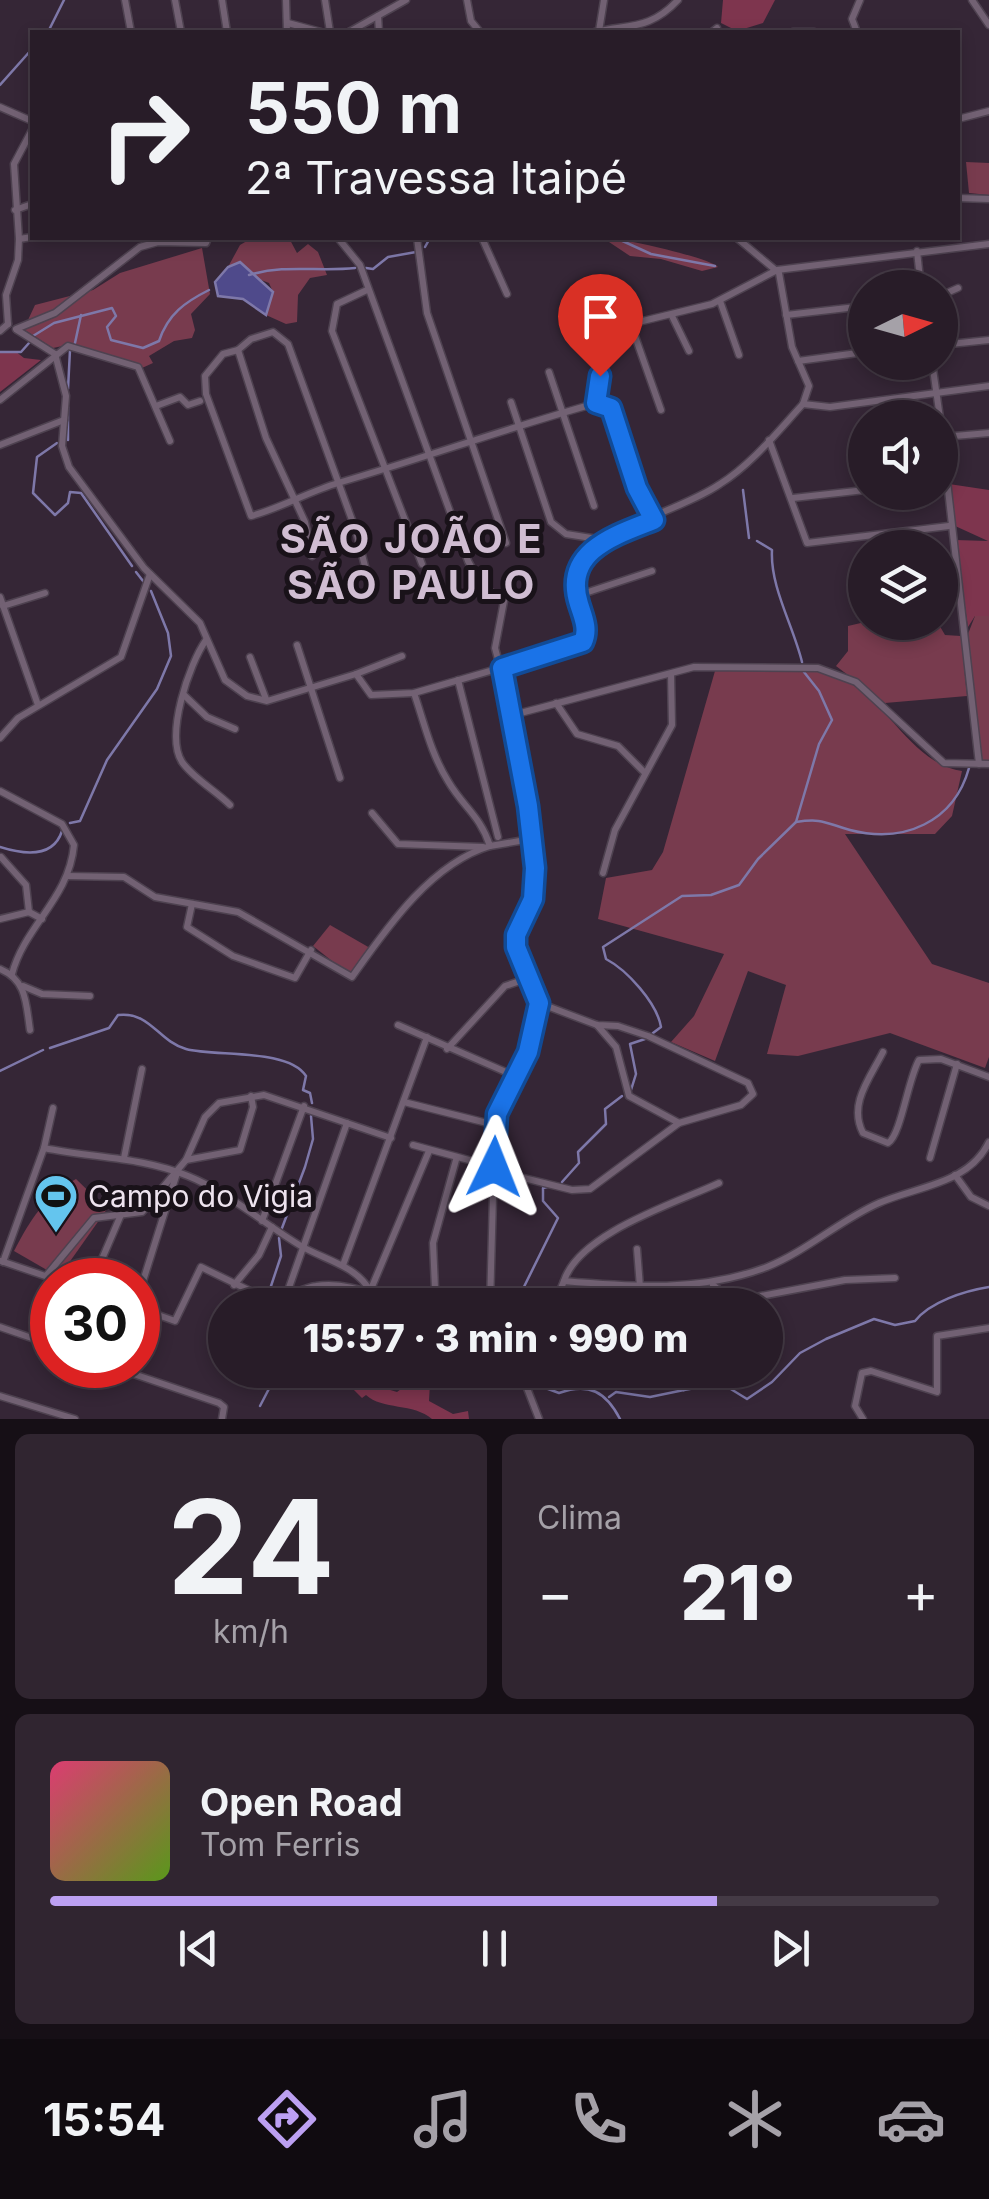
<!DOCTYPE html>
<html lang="pt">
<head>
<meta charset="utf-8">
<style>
  :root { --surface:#281c28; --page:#302530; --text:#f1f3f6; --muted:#a5a1a8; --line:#443a45; --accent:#bca0f2 }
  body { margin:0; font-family:Inter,sans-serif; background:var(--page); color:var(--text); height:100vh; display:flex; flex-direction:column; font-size:38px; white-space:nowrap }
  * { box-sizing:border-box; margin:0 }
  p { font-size:32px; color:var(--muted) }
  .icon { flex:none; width:55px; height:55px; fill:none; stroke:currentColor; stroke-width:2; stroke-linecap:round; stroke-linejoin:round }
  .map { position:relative; height:1419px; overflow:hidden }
  .sheet { display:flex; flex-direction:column; gap:15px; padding:15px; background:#160f16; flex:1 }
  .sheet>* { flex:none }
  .guide { position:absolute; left:30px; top:30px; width:930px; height:210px; border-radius:0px; box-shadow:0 5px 15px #0003,0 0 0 2px var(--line); background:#281c28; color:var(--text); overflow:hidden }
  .needle { width:65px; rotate:85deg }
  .controls { position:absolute; left:848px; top:270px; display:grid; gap:20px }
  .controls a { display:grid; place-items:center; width:110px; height:110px; border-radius:50%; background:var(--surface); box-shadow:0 5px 15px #0003,0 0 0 2px var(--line); font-size:50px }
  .speed { position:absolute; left:30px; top:1258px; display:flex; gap:20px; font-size:50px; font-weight:700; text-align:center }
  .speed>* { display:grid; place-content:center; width:130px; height:130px; border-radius:50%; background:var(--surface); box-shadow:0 5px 15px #0003,0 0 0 2px var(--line); line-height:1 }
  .speed .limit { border:15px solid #d22; background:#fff; color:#111 }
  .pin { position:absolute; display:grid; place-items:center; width:85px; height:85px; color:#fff; margin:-102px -42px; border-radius:50% 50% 50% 0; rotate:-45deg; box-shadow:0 0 10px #0007 }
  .pin .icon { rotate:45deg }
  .me { position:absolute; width:110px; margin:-55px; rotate:2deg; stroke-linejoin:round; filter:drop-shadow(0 0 8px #0008) }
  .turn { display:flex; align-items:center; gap:35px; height:210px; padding:0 50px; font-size:45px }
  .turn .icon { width:130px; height:130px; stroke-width:2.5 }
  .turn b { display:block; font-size:70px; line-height:85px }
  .big { font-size:75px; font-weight:800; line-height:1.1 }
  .sheet .card { flex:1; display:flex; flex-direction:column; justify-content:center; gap:15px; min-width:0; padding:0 35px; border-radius:15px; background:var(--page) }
  .sheet .dial { align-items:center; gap:0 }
  .dial b { font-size:130px; line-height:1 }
  .song { display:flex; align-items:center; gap:30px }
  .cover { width:120px; height:120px; border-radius:15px; background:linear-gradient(135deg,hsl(340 70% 55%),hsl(90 70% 35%)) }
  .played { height:10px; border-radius:5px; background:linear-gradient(90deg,var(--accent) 75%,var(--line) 75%) }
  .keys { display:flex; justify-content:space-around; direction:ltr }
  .heat { display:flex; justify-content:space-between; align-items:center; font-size:55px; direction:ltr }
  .sheet .tiles { flex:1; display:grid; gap:15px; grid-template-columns:1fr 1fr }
  .card:last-child { grid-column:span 2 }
  .trip { position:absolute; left:208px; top:1288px; width:575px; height:100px; border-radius:50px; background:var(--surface); box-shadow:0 5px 15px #0003,0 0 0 2px var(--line); font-weight:800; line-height:100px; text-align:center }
  .tab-bar { display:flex; height:160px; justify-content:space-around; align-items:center; background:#100b10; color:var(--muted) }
  .tab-bar .icon { width:70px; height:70px }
  .tab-bar .selected { color:var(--accent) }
  .tab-bar b { font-size:45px; color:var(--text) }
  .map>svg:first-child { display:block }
  .green { fill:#783b4e }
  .forest { fill:#7e354e }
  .water { fill:#4f4a8b; stroke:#7e78a9; stroke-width:2.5 }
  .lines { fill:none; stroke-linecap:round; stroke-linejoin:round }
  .stream { stroke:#7e78a9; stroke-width:2.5 }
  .minor-casing { stroke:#4e4250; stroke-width:9 }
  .minor { stroke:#726173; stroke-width:6 }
  .route-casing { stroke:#114b97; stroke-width:25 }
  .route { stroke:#1a73e8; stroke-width:18 }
  .labels { text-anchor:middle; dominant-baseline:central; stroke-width:10; stroke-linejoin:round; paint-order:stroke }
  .poi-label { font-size:30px; fill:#ede3ee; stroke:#191219; text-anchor:start }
  .district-label { font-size:40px; font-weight:bold; letter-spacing:2.5px; fill:#d0bdd2; stroke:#191219 }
</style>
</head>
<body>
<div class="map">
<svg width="989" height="1419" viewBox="0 0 989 1419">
  <rect width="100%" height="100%" fill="#352636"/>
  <g class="green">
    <polygon points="966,162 989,163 989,195 969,193"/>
    <polygon points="252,238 289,238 297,253 308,244 318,252 327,275 310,278 298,295 297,322 286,324 266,315 273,292 269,283 228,267 240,245"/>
    <path d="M 603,238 C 620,237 710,258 718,267 L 702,271 L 661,259 L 630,256 Z"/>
    <polygon points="202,248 210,294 191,314 195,330 192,338 174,341 149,356 153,363 142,368 72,344 53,348 17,325 28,320 35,305 93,290 120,273"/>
    <polygon points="975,616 989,616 989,760 982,760 968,634"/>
    <polygon points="865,622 938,623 945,635 961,636 967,696 885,703 836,666 848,651 848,626"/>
    <path d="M 715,671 C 756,672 817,661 853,685 C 891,709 915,764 962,771 L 952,816 L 935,834 L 845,834 L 932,964 L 989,983 L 989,1057 L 985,1068 L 890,1033 L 798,1056 L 767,1054 L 786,985 L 748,971 L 715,1061 L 671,1042 L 694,1016 L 724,954 L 598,919 L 606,878 L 652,870 L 663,852 Z"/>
    <polygon points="330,925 370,948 351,976 313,946"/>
    <path d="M 76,1179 L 107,1209 L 59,1277 L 14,1251 C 30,1220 45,1196 76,1179 Z"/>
  </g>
  <g class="forest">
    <polygon points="723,0 775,0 763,23 737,31 721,23"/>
    <polygon points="15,351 24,358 41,360 0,392 0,352"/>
    <polygon points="949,484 989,490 989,616 975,616 968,627 955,540 988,541 953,525"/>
    <path d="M 323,1370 L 397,1392 L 412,1381 L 430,1383 L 429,1401 L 453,1414 L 468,1411 L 469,1419 L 432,1419 C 414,1403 382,1410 366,1395 L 362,1398 L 350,1386 L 322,1375 Z"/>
  </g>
  <g class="water">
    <polygon points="240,262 273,292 266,315 243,299 218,296 215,282 228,267"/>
    <polygon points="699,1370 710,1370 722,1383 684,1390 679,1375"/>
  </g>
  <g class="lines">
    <g class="stream">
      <polyline points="48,32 64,0"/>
      <polyline points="0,85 32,49"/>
      <polyline points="616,238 651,254 715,266"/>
      <polyline points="425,247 430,238"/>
      <polyline points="366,268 373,269 388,257 416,252"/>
      <path d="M 249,275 C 285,264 319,272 355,268"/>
      <path d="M 33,336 L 54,323 L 112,308 L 116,316 L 107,327 L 111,340 L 143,348 L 159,341 C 168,314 185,302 209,290"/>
      <polyline points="75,343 81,315"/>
      <polyline points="0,352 21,352 29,343"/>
      <polyline points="68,389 70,350"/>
      <polyline points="68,440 68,407"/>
      <polyline points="57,443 37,457 33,493 55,515 68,503 70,492 81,493 132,566"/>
      <polyline points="743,490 749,538"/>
      <path d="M 757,541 L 772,550 C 770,587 793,625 802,662"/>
      <polyline points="136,572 143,581"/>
      <path d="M 796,822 C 823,818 825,823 850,830 C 904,844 954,822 969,768"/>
      <polyline points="70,823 80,821 107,760 157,689 171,656 168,633 151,591"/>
      <path d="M 0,847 C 22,854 53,859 62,831"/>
      <path d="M 653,1033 L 661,1027 C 657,1003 627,970 606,959 L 603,947 L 682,896 L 711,895 L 739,885 L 758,859 L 796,822 L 819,744 L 832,720 L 819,691 L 804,672"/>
      <path d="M 50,1048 L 109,1028 L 118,1015 C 150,1011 158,1041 186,1049 C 215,1057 288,1048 306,1076 L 303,1090 L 310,1093 L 312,1103"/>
      <polyline points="0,1071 43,1050"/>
      <polyline points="631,1090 636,1074 630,1044 645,1039"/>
      <polyline points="562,1182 579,1163 578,1152 606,1124 605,1109 622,1096"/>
      <polyline points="282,1228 305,1167 313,1139 311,1116"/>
      <polyline points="268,1295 281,1256 279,1238"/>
      <polyline points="515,1305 558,1218 543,1201 543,1188 547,1187"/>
      <polyline points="496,1370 519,1379"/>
      <path d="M 532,1383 L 559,1393 C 589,1382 606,1392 620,1419"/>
      <path d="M 721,1383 L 747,1399 L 772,1382 L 800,1353 L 826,1339 L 874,1319 L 895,1325 L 915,1321 C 930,1302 964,1291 989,1287"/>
      <polyline points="609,1397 616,1392 650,1397 684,1390"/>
      <polyline points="260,1406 273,1381 286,1370"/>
    </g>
    <defs>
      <g id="minor">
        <polyline points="125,0 131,32"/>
        <polyline points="175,0 181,32"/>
        <polyline points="222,0 227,32"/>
        <polyline points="286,0 287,32"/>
        <polyline points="325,0 330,32"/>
        <polyline points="467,0 471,21 480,32"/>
        <polyline points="972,0 989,25"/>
        <polyline points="378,16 379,32"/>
        <polyline points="288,23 321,32"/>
        <polyline points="599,31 604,0"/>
        <polyline points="349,32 406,0"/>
        <path d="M 595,32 C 630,24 650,30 678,0"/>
        <polyline points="712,32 717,28"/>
        <polyline points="793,32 814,32"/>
        <polyline points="857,32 852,19 860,0"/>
        <polyline points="0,107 32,121"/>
        <polyline points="958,119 989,111"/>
        <polyline points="958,198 989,199"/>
        <polyline points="15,210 32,204"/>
        <path d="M 338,238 L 360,265 L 468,561 L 481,585 L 504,601 L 495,648 L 513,715 L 535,868 L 533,899 L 515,942 C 520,962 533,980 538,1000 C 548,1044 503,1085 495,1125 L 490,1305"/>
        <polyline points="417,238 427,313 506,543"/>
        <polyline points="482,238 507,294"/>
        <polyline points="19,239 32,237"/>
        <polyline points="917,251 921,288"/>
        <polyline points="595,284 592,296 606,330"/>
        <polyline points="367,290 337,304 332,331 422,564"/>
        <polyline points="940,296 958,288"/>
        <polyline points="720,301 739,355"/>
        <polyline points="786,315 865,306"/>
        <polyline points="672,316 689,351"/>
        <polyline points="630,322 661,410"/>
        <polyline points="8,324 6,295 18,260 19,239 14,164 32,130"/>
        <polyline points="16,329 55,313 140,247 158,242 206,243 208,238"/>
        <polyline points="17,330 55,354"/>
        <polyline points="0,331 8,324"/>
        <polyline points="940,345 989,340"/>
        <polyline points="238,350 251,339 273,332 288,344 356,531 368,578"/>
        <path d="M 55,354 L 66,396 L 62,446 L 69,467 L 144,568 L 200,623 L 225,680 L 247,696 L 267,701 L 356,674 L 371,695 L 414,693 L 580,645 L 587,630 C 582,613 567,587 576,570 C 602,525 678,513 720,484 C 752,464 778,431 803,404 L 809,386 L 792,347 L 779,273 L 737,238"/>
        <polyline points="798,361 865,352"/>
        <polyline points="932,362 940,418"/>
        <polyline points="549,372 594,506"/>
        <polyline points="0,400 68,346 138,367 170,441"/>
        <polyline points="511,402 551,522 566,534 604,540"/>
        <polyline points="597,403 601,383 593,343 606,330 712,304 777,270 989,244"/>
        <polyline points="597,403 611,409 637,488 654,519"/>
        <polyline points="803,404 830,407 989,386"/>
        <polyline points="156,406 180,397 188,405 200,401"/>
        <polyline points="940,419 979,764"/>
        <polyline points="857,437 865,436"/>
        <polyline points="943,437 989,433"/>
        <polyline points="769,440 807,543 949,526"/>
        <polyline points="0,445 64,420"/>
        <polyline points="793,498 865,490"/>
        <path d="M 312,556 L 305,522 L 266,438 L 238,350 L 223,354 L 205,376 L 206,394 L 251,516 C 281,508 308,492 338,483 C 424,458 510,427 597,403"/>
        <polyline points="576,596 652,571"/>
        <polyline points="0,597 38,705"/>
        <polyline points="3,606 45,593"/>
        <path d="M 206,640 C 189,664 165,735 182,762 C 193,778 216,791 230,805"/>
        <polyline points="297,645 340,778"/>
        <polyline points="250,657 266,699"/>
        <polyline points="356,674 402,656"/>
        <polyline points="458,680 498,837"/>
        <path d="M 414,693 C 424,722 431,754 448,781 C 463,807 480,815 490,846 L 531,839"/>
        <polyline points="184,695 207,717 235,729"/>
        <polyline points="556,703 577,734 618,746 644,772"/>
        <polyline points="513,715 694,667 818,668 856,682 944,763 989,764"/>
        <polyline points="0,738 18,718 121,657 150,574"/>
        <path d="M 0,791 L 62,824 L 74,845 C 69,899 25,925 12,974"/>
        <polyline points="372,813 398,844 483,847"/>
        <polyline points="1,857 26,885 29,912"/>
        <polyline points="603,873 615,830 672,725 671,674"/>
        <path d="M 67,876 L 124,877 L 155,897 L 238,912 L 352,977 C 386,929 430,864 490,846"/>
        <polyline points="192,904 187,927 233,956 295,978 311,950"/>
        <polyline points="0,919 29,912 42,919"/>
        <path d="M 0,969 C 27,980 26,1004 30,1030"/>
        <polyline points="23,986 42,994 90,996"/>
        <polyline points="398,1025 515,1076"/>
        <polyline points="597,1025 616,1047 629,1096 679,1123"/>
        <polyline points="447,1049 505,986 529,978"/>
        <path d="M 883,1052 C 870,1078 848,1104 863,1133 L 888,1143 C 901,1135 908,1079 919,1060 L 941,1059 L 989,1077"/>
        <polyline points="404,1102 495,1125"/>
        <polyline points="413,1145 495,1167"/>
        <path d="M 44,1148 C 93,1158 142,1157 188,1176 C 228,1192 264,1224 301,1246 C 325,1260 357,1266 370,1291"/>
        <polyline points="124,1158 142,1069"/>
        <polyline points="930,1158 957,1064"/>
        <polyline points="186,1160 240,1150 253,1107 251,1096"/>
        <polyline points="495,1171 572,1190 590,1189 679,1123 741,1105 753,1094 748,1083 648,1036 618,1026 597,1025 539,1003"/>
        <polyline points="955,1175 971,1197 989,1206"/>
        <polyline points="262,1221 304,1106"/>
        <polyline points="637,1249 640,1287"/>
        <polyline points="1,1261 57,1280"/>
        <polyline points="3,1262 44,1148 53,1108"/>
        <polyline points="343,1265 427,1037"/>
        <polyline points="46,1276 94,1218 142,1212 186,1160 205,1117 219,1103 264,1095 391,1138"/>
        <polyline points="93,1280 120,1217"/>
        <path d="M 564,1281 C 579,1233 676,1203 719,1183"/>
        <polyline points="234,1285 259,1255 272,1227"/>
        <polyline points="713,1285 728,1297 740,1300 845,1280 895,1278"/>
        <polyline points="435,1288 433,1243 456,1160"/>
        <polyline points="371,1289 429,1151"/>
        <polyline points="286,1296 347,1123"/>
        <polyline points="138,1297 177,1173"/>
        <path d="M 554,1305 L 564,1281 C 633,1287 701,1292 767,1267 C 807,1251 840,1220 879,1203 C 918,1186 969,1184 989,1142"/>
        <path d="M 138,1308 L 175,1321 L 201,1267 L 269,1300 C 286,1300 300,1288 316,1286 C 348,1281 375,1296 404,1305"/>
        <polyline points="0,1327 52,1345"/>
        <polyline points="107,1365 219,1403 224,1407 222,1419"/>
        <polyline points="520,1370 539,1419"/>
        <polyline points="0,1396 75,1419"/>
        <polyline points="863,1419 855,1406 862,1373 871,1371 937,1392 937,1336 989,1328"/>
      </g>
    </defs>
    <use href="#minor" class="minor-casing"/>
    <use href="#minor" class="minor"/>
  </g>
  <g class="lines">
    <defs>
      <path id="route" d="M 494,1167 L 497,1114 L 528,1052 L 539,1003 L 516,947 L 516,935 L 533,899 L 535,868 L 528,806 L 502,668 L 583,642 C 589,629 583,617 579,604 C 562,551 616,535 654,520 L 637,488 L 611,408 L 596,403 L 600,376"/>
    </defs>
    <use href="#route" class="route-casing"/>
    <use href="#route" class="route"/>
  </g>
  <defs>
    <symbol id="stadium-pin" viewBox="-11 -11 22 30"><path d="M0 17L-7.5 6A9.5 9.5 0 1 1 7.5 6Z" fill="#64c5ee" stroke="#191219"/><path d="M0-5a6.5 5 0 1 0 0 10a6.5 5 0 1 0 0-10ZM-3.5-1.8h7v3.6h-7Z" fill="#111"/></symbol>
  </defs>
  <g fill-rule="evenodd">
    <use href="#stadium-pin" x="31" y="1171" width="50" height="68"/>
  </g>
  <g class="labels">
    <g class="poi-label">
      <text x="88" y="1196">Campo do Vigia</text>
    </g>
    <g class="district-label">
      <text x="412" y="538">SÃO JOÃO E<tspan x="412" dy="46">SÃO PAULO</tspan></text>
    </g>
  </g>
</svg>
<div class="controls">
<a><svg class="needle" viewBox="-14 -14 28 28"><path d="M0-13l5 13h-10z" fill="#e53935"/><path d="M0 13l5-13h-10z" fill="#a5a1a8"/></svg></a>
<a><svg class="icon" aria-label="sound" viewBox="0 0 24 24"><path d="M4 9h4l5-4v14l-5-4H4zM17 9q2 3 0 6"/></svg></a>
<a><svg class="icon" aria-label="layers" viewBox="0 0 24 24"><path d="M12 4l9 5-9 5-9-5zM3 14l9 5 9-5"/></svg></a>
</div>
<div class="speed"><div class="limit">30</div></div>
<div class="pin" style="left:600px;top:376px;background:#d93025"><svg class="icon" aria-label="arrive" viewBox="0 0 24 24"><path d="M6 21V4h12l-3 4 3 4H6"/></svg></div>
<svg class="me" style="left:494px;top:1167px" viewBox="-20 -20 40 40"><path d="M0-17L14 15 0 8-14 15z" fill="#1a73e8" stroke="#fff" stroke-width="4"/></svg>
<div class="trip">15:57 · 3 min · 990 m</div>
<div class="guide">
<div class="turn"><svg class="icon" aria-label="right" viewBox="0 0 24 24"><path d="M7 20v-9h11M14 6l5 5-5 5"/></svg><div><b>550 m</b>2ª Travessa Itaipé</div></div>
</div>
</div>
<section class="sheet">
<div class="tiles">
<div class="card dial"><b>24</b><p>km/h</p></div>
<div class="card"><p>Clima</p>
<div class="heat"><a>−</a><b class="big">21°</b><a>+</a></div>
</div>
<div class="card">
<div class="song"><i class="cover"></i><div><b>Open Road</b><p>Tom Ferris</p></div></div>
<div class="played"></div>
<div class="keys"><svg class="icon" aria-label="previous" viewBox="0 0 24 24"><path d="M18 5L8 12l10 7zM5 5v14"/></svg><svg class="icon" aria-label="pause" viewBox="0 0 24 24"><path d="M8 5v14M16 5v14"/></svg><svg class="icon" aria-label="next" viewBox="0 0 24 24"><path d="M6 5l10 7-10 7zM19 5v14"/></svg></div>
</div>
</div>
</section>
<nav class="tab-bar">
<b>15:54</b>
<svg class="icon selected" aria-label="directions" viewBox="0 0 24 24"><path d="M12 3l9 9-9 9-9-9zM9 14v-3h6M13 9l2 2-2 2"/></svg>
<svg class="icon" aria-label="music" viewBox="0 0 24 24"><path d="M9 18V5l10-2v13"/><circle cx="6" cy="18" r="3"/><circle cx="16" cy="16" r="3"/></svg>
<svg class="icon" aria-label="phone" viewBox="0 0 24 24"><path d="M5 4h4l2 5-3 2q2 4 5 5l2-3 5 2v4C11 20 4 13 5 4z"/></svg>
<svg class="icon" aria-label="climate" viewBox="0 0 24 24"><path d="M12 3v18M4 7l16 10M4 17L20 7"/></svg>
<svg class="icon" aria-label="car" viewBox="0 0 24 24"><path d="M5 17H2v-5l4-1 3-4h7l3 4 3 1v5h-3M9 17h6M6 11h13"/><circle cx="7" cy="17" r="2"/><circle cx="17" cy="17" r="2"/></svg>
</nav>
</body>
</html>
